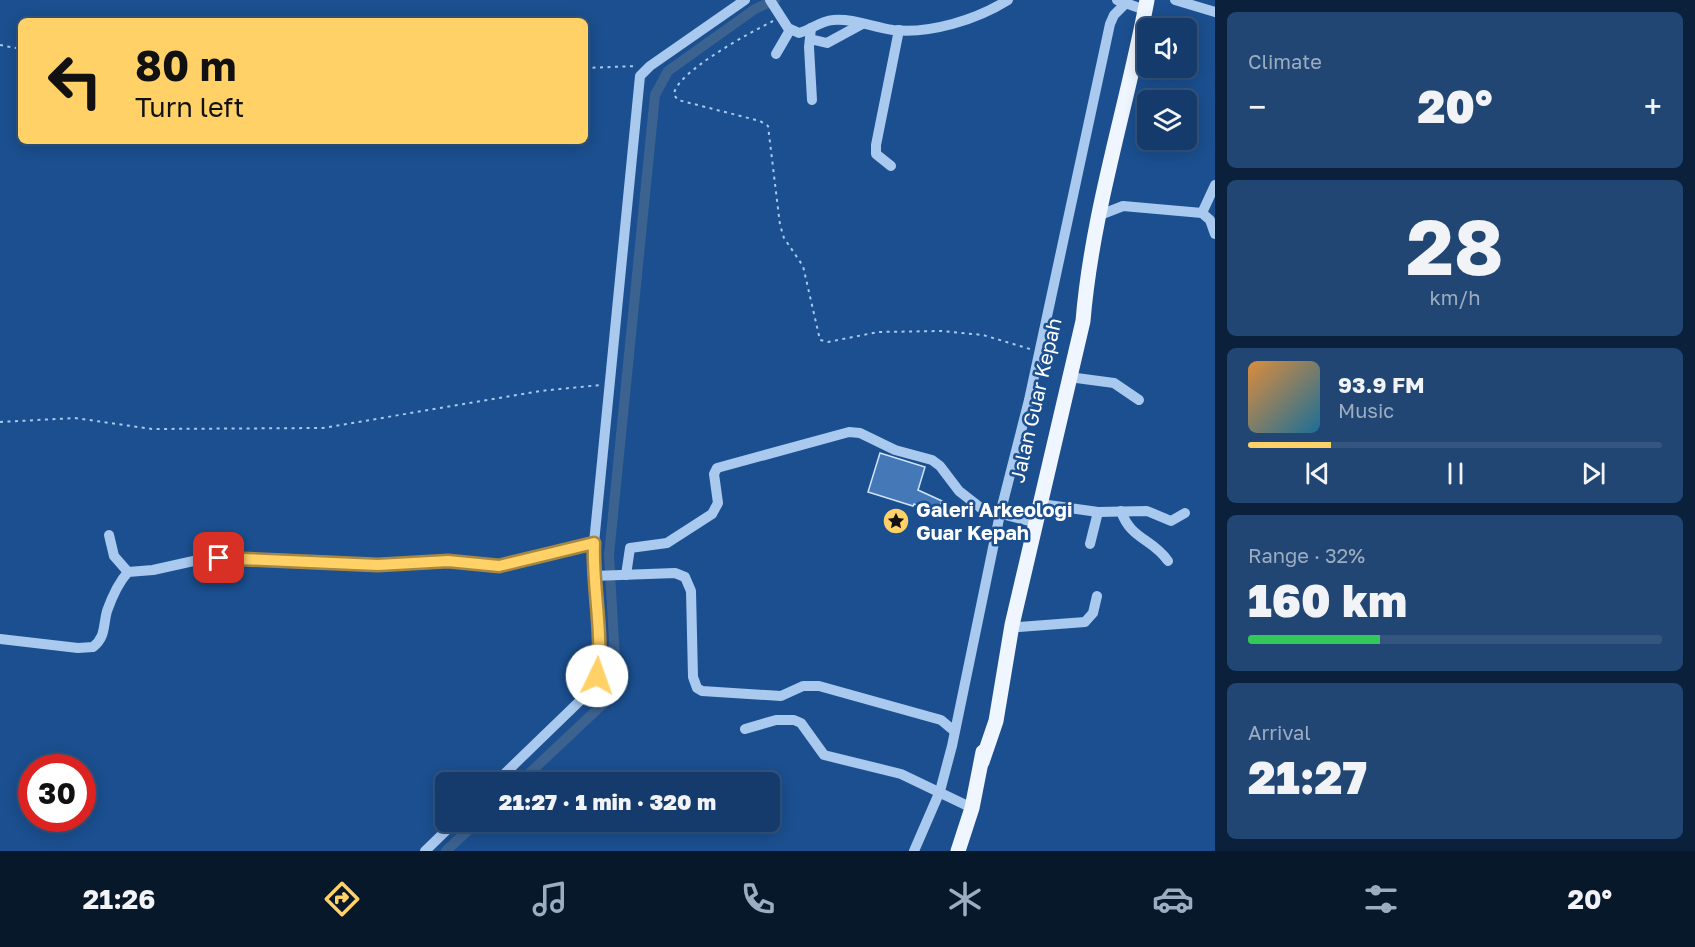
<!DOCTYPE html>
<html lang="en">
<head>
<meta charset="utf-8">
<style>
  :root { --surface:#143b6b; --page:#214673; --text:#f1f3f6; --muted:#9dadc1; --line:#33557e; --accent:#ffd166 }
  body { margin:0; font-family:"Golos Text",sans-serif; background:var(--page); color:var(--text); height:100vh; display:flex; flex-direction:column; font-size:22px; white-space:nowrap }
  * { box-sizing:border-box; margin:0 }
  p { font-size:20px; color:var(--muted) }
  .icon { flex:none; width:33px; height:33px; fill:none; stroke:currentColor; stroke-width:2; stroke-linecap:round; stroke-linejoin:round }
  .map { position:relative; flex:1; overflow:hidden }
  .drawer { display:flex; flex-direction:column; gap:12px; padding:12px; background:#0b203b; width:480px }
  .drawer>* { flex:none }
  .banner { position:absolute; left:18px; top:18px; width:570px; height:126px; border-radius:9px; box-shadow:0 3px 15px #0003,0 0 0 2px var(--line); background:#ffd166; color:#111; overflow:hidden }
  .fabs { position:absolute; left:1137px; top:18px; display:grid; gap:12px }
  .fabs a { display:grid; place-items:center; width:60px; height:60px; border-radius:9px; background:var(--surface); box-shadow:0 3px 15px #0003,0 0 0 2px var(--line); font-size:30px }
  .speed { position:absolute; left:18px; top:754px; display:flex; gap:12px; font-size:30px; font-weight:700; text-align:center }
  .speed>* { display:grid; place-content:center; width:78px; height:78px; border-radius:50%; background:var(--surface); box-shadow:0 3px 15px #0003,0 0 0 2px var(--line); line-height:1 }
  .speed .limit { border:9px solid #d22; background:#fff; color:#111 }
  .pin { position:absolute; display:grid; place-items:center; width:51px; height:51px; color:#fff; margin:-26px; border-radius:12px; box-shadow:0 3px 9px #0006 }
  .me { position:absolute; width:66px; margin:-33px; rotate:3deg; stroke-linejoin:round; filter:drop-shadow(0 0 4px #0008) }
  .turn { display:flex; align-items:center; gap:21px; height:126px; padding:0 18px; font-size:27px }
  .turn .icon { width:78px; height:78px; stroke-width:2.5 }
  .turn b { display:block; font-size:42px; line-height:51px }
  .big { font-size:45px; font-weight:800; line-height:1.1 }
  .drawer .card { flex:1; display:flex; flex-direction:column; justify-content:center; gap:9px; min-width:0; padding:0 21px; border-radius:9px; background:var(--page) }
  .drawer .dial { align-items:center; gap:0 }
  .dial b { font-size:78px; line-height:1 }
  .song { display:flex; align-items:center; gap:18px }
  .cover { width:72px; height:72px; border-radius:9px; background:linear-gradient(135deg,hsl(30 70% 55%),hsl(200 70% 35%)) }
  .played { height:6px; border-radius:3px; background:linear-gradient(90deg,var(--accent) 20%,var(--line) 20%) }
  .keys { display:flex; justify-content:space-around; direction:ltr }
  .heat { display:flex; justify-content:space-between; align-items:center; font-size:33px; direction:ltr }
  .charge { height:9px; border-radius:4px; background:linear-gradient(90deg,#34c759 32%,var(--line) 0) }
  .trip { position:absolute; left:435px; top:772px; width:345px; height:60px; border-radius:9px; background:var(--surface); box-shadow:0 3px 15px #0003,0 0 0 2px var(--line); font-weight:800; line-height:60px; text-align:center }
  .tabs { display:flex; height:96px; justify-content:space-around; align-items:center; background:#08182b; color:var(--muted) }
  .tabs .icon { width:42px; height:42px }
  .tabs .on { color:var(--accent) }
  .tabs b { font-size:27px; color:var(--text) }
  main { display:flex; flex:1; min-height:0 }
  .map>svg:first-child { display:block }
  .lines { fill:none; stroke-linecap:round; stroke-linejoin:round }
  .canal { stroke:#3c6290; stroke-width:10 }
  .building { fill:#4478b7; stroke:#cfe3fa; stroke-width:1.5 }
  .path { stroke:#a9c9ee; stroke-width:2; stroke-dasharray:3 4.5; stroke-linecap:butt }
  .minor { stroke:#a9c9ee; stroke-width:10 }
  .major { stroke:#f0f6ff; stroke-width:15 }
  .route-casing { stroke:#a68842; stroke-width:15 }
  .route { stroke:#ffd166; stroke-width:10 }
  .labels { text-anchor:middle; dominant-baseline:central; stroke-width:5; stroke-linejoin:round; paint-order:stroke }
  .street-label { font-size:20px; fill:#fff; stroke:#1b4f8f }
  .poi-label { font-size:20px; font-weight:bold; fill:#fff; stroke:#1b4f8f; text-anchor:start }
</style>
</head>
<body>
<main>
<div class="map">
<svg width="1215" height="851" viewBox="0 0 1215 851">
  <rect width="100%" height="100%" fill="#1b4f8f"/>
  <g class="lines">
    <g class="canal">
      <polyline points="519,783 605,702 616,677 609,555 655,95 668,71 755,9 775,0"/>
      <polyline points="446,851 477,822"/>
    </g>
  </g>
  <polygon class="building" points="880,453 925,467 918,490 942,501 937,514 914,504 913,506 868,492"/>
  <g class="lines">
    <g class="path">
      <path d="M 773,21 C 753,31 674,73 674,95 L 678,100 L 760,121 L 768,126 L 780,225 L 784,238 L 803,266 L 820,340 L 828,342 L 878,332 L 942,331 L 983,335 L 1030,349"/>
      <polyline points="0,45 21,49"/>
      <polyline points="585,68 637,66"/>
      <polyline points="0,422 75,418 152,429 323,428 540,391 600,385"/>
    </g>
    <g class="minor">
      <path d="M 770,0 L 788,28 L 799,33 C 811,30 820,21 833,20 C 852,18 873,27 893,30 C 930,34 976,20 1008,0"/>
      <polyline points="1117,0 1145,10"/>
      <polyline points="1175,0 1215,12"/>
      <polyline points="811,28 809,47 812,100"/>
      <polyline points="810,39 827,43 862,24"/>
      <polyline points="776,54 790,30"/>
      <polyline points="891,166 876,154 876,145 899,30"/>
      <polyline points="1202,213 1215,185"/>
      <polyline points="1100,215 1123,206 1202,213 1210,220 1215,234"/>
      <polyline points="1069,377 1114,383 1139,400"/>
      <polyline points="1041,504 1098,512 1147,511 1171,521 1185,513"/>
      <path d="M 1121,511 C 1131,540 1152,538 1168,561"/>
      <polyline points="109,535 114,556 128,572"/>
      <polyline points="1090,544 1098,512"/>
      <polyline points="626,575 630,548 667,543 712,514 718,503 714,474 717,468 849,432 860,433 895,450 932,460 940,466 959,491 982,509 1037,523"/>
      <polyline points="593,576 675,573 685,577 691,591 693,677 697,688 702,691 781,696 803,686 819,686 941,720 953,730"/>
      <polyline points="1012,625 1019,627 1085,622 1093,613 1097,596"/>
      <path d="M 0,639 L 78,648 L 93,647 C 106,637 103,625 107,611 C 112,597 118,583 128,572 L 153,570 L 207,558 L 378,565 L 448,561 L 499,566 L 594,543"/>
      <polyline points="745,729 776,720 794,720 801,723 824,755 901,774 972,808"/>
      <path d="M 495,783 L 587,694 C 610,662 593,613 593,575 C 592,565 594,554 594,543 L 640,76 L 650,66 L 745,0"/>
      <polyline points="425,851 455,822"/>
      <polyline points="914,851 940,791 952,746 1000,514 1029,400 1110,24 1114,15 1125,4"/>
    </g>
    <g class="major">
      <path d="M 982,762 L 996,721 L 1012,625 L 1083,321 C 1092,212 1127,107 1147,0"/>
      <polyline points="958,851 972,808 983,752"/>
    </g>
  </g>
  <g class="lines">
    <defs>
      <path id="route" d="M 219,558 L 378,565 L 448,561 L 499,566 L 594,543 C 592,585 604,636 597,676"/>
    </defs>
    <use href="#route" class="route-casing"/>
    <use href="#route" class="route"/>
  </g>
  <defs>
    <symbol id="sight-disc" viewBox="-11 -11 22 22"><circle r="9.5" fill="#ffd166" stroke="#1b4f8f"/><path d="M0-6L1.8-2.2L6-1.7L2.9 1.2L3.7 5.4L0 3.3L-3.7 5.4L-2.9 1.2L-6-1.7L-1.8-2.2Z" fill="#111"/></symbol>
  </defs>
  <g fill-rule="evenodd">
    <use href="#sight-disc" x="881" y="506" width="30" height="30"/>
  </g>
  <g class="labels">
    <g class="street-label">
      <text transform="translate(1035 400) rotate(-77)">Jalan Guar Kepah</text>
    </g>
    <g class="poi-label">
      <text x="916" y="509">Galeri Arkeologi<tspan x="916" dy="23">Guar Kepah</tspan></text>
    </g>
  </g>
</svg>
<div class="fabs">
<a><svg class="icon" aria-label="sound" viewBox="0 0 24 24"><path d="M4 9h4l5-4v14l-5-4H4zM17 9q2 3 0 6"/></svg></a>
<a><svg class="icon" aria-label="layers" viewBox="0 0 24 24"><path d="M12 4l9 5-9 5-9-5zM3 14l9 5 9-5"/></svg></a>
</div>
<div class="speed"><div class="limit">30</div></div>
<div class="pin" style="left:219px;top:558px;background:#d93025"><svg class="icon" aria-label="arrive" viewBox="0 0 24 24"><path d="M6 21V4h12l-3 4 3 4H6"/></svg></div>
<svg class="me" style="left:597px;top:676px" viewBox="-20 -20 40 40"><circle r="19" fill="#fff"/><path d="M0-13L10 11 0 6-10 11z" fill="#ffd166"/></svg>
<div class="trip">21:27 · 1 min · 320 m</div>
<div class="banner">
<div class="turn"><svg class="icon" aria-label="left" viewBox="0 0 24 24"><path d="M17 20v-9H6M10 6l-5 5 5 5"/></svg><div><b>80 m</b>Turn left</div></div>
</div>
</div>
<section class="drawer">
<div class="card"><p>Climate</p>
<div class="heat"><a>−</a><b class="big">20°</b><a>+</a></div>
</div>
<div class="card dial"><b>28</b><p>km/h</p></div>
<div class="card">
<div class="song"><i class="cover"></i><div><b>93.9 FM</b><p>Music</p></div></div>
<div class="played"></div>
<div class="keys"><svg class="icon" aria-label="previous" viewBox="0 0 24 24"><path d="M18 5L8 12l10 7zM5 5v14"/></svg><svg class="icon" aria-label="pause" viewBox="0 0 24 24"><path d="M8 5v14M16 5v14"/></svg><svg class="icon" aria-label="next" viewBox="0 0 24 24"><path d="M6 5l10 7-10 7zM19 5v14"/></svg></div>
</div>
<div class="card"><p>Range · 32%</p><b class="big">160 km</b><div class="charge"></div></div>
<div class="card"><p>Arrival</p><b class="big">21:27</b></div>
</section>
</main>
<nav class="tabs">
<b>21:26</b>
<svg class="icon on" aria-label="directions" viewBox="0 0 24 24"><path d="M12 3l9 9-9 9-9-9zM9 14v-3h6M13 9l2 2-2 2"/></svg>
<svg class="icon" aria-label="music" viewBox="0 0 24 24"><path d="M9 18V5l10-2v13"/><circle cx="6" cy="18" r="3"/><circle cx="16" cy="16" r="3"/></svg>
<svg class="icon" aria-label="phone" viewBox="0 0 24 24"><path d="M5 4h4l2 5-3 2q2 4 5 5l2-3 5 2v4C11 20 4 13 5 4z"/></svg>
<svg class="icon" aria-label="climate" viewBox="0 0 24 24"><path d="M12 3v18M4 7l16 10M4 17L20 7"/></svg>
<svg class="icon" aria-label="car" viewBox="0 0 24 24"><path d="M5 17H2v-5l4-1 3-4h7l3 4 3 1v5h-3M9 17h6M6 11h13"/><circle cx="7" cy="17" r="2"/><circle cx="17" cy="17" r="2"/></svg>
<svg class="icon" aria-label="filters" viewBox="0 0 24 24"><path d="M4 7h16M4 17h16"/><circle cx="9" cy="7" r="2"/><circle cx="15" cy="17" r="2"/></svg>
<b>20°</b>
</nav>
</body>
</html>
